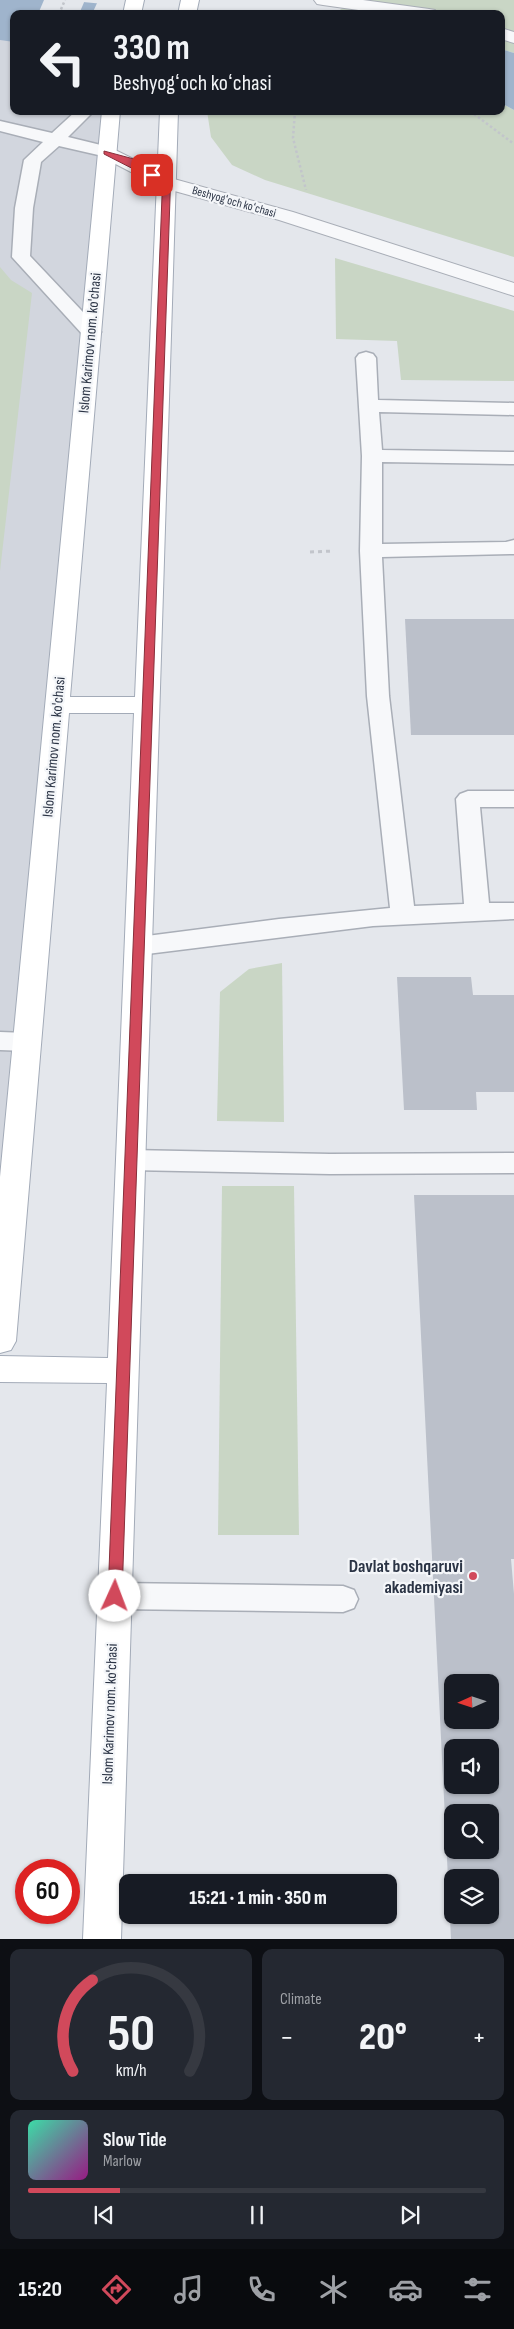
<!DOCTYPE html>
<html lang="en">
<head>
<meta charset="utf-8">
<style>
  :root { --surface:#171b24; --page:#242831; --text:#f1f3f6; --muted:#9ea1a6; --line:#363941; --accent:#d1495b }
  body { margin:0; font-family:"Sofia Sans Condensed",sans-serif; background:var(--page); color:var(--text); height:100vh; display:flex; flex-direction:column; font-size:19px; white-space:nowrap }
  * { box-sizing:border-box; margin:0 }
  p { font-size:16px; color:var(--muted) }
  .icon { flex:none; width:28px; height:28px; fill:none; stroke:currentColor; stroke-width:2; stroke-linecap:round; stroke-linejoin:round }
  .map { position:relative; height:1939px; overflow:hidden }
  .sheet { display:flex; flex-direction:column; gap:10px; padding:10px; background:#0d0f14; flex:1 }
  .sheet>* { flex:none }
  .banner { position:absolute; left:10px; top:10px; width:495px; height:105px; border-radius:10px; box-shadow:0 1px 4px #0004; background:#171b24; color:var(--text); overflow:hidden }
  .needle { width:32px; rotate:267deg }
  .tools { position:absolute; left:444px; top:1674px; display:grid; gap:10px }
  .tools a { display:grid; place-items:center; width:55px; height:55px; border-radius:10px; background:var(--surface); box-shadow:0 1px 4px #0004; font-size:25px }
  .speed { position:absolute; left:15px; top:1859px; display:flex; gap:10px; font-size:25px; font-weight:700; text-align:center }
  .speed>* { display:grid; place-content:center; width:65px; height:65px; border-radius:50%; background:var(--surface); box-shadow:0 1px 4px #0004; line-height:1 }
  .speed .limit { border:8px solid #d22; background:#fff; color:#111 }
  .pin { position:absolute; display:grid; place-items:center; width:42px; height:42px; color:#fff; margin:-21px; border-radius:10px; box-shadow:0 2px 8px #0006 }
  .me { position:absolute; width:55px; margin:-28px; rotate:2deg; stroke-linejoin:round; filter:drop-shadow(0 0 4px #0008) }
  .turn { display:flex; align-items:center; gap:18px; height:105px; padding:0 20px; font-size:22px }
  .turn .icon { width:65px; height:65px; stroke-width:2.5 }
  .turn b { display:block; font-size:35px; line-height:42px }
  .big { font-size:38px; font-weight:800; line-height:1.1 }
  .sheet .widget { flex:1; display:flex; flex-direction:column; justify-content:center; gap:8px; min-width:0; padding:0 18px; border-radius:10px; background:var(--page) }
  .sheet .dial { align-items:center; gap:0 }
  .dial svg { height:130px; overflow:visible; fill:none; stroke:var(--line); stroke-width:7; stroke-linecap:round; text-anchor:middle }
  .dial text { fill:var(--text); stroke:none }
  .song { display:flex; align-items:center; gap:15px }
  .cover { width:60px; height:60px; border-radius:8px; background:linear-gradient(135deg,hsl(160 70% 55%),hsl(310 70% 35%)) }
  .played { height:5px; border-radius:2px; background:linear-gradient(90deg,var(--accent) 20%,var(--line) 20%) }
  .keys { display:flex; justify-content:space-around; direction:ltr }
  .heat { display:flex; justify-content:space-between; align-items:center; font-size:28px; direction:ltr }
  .sheet .tiles { flex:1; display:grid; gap:10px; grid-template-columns:1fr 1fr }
  .widget:last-child { grid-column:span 2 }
  .trip { position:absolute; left:119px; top:1874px; width:278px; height:50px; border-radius:10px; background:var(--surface); box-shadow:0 1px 4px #0004; font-weight:800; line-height:50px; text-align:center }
  .menu { display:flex; height:80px; justify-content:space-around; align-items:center; background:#090b0e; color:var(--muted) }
  .menu .icon { width:35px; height:35px }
  .menu .on { color:var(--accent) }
  .menu b { font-size:22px; color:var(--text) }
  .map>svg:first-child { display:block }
  .built { fill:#d2d6de }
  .green { fill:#c9d6c5 }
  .water { fill:#9fb4cc }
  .pier { fill:#e4e7ec }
  .building { fill:#bbc0ca; fill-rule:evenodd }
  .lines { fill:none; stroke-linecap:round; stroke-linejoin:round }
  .service-casing { stroke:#a9aeb7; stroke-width:3 }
  .pedestrian-casing { stroke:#a9aeb7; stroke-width:2 }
  .tertiary-casing { stroke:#a9aeb7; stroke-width:2 }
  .primary-casing { stroke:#a3abb8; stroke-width:2 }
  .path-far1 { stroke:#c2c5cb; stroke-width:2.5; stroke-dasharray:2.5 2.5; stroke-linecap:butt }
  .path { stroke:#c2c5cb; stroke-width:3; stroke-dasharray:4 4; stroke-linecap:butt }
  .service { fill:#f7f8fa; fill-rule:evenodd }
  .pedestrian { fill:#f7f8fa; fill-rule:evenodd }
  .tertiary { fill:#f7f8fa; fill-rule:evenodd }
  .primary { fill:#fff; fill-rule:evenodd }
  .route { fill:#d1495b; stroke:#882f3b }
  .poi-dot { fill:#d1495b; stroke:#f4f6f9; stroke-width:2 }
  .labels { text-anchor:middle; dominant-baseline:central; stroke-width:4.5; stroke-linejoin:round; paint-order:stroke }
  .far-street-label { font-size:12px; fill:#2b3445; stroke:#f4f6f9 }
  .street-label { font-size:15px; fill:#2b3445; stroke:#f4f6f9 }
  .near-poi-label { font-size:18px; font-weight:bold; fill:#2b3445; stroke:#f4f6f9; text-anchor:end }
</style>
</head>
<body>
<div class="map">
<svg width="514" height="1939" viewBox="0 0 514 1939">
  <rect width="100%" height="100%" fill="#e4e7ec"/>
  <polygon class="built" points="0,20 14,21 14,111 111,111 0,1341"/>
  <g class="green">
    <polygon points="352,0 514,0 514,53 501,49 501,14 335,14"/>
    <polygon points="501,103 514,110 514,257 265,180 232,165 211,137 207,111 501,111"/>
    <polygon points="335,258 514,311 514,381 401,380 397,341 336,339"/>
    <polygon points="0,267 11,280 32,293 0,571"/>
    <polygon points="282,963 284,1122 217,1121 220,992 249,969"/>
    <polygon points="222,1186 294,1186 299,1535 218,1535"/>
  </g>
  <g class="water">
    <polygon points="0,0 62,0 209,14 14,14 14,42 0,40"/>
    <polygon points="501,49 514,53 514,110 501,103"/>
  </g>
  <g class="pier">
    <polygon points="44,0 85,0 79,14 38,14"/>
    <polygon points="98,1 209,11 212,14 92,14"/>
  </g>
  <g class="building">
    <polygon points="405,619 514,619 514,735 411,735"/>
    <polygon points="397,977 471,977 473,995 514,995 514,1092 476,1092 477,1110 404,1110"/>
    <path d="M 414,1195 L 514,1195 L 514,1559 L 511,1559 L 514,1594 L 514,1939 L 451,1939 ZM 452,1682 L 490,1682 L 490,1720 L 452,1720 ZM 452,1748 L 490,1748 L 490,1785 L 452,1785 ZM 452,1812 L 490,1812 L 490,1850 L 452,1850 ZM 452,1878 L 490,1878 L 490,1915 L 452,1915 Z"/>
  </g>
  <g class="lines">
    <defs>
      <g id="service">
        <polygon points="76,111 94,111 68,137 113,148 116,152 113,156 107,157 59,146 41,162 33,208 30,256 98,328 101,332 98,336 91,338 84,336 12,257 15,208 24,160 43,142 0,131 0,121 52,133"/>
        <polygon points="366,352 373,354 376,358 378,400 514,403 514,415 379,412 382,450 514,452 514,464 382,462 382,544 506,542 514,540 514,554 511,554 382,557 389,696 414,906 464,904 456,799 460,794 468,791 514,791 514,807 480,807 489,903 514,903 514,919 373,926 139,955 130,952 127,946 130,940 139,937 279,919 390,908 367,696 360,551 362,456 356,358 359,354"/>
        <polygon points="0,1032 27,1033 36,1036 40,1042 36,1048 27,1051 0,1050"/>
        <polygon points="130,1150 330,1154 514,1153 514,1173 330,1174 130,1170 121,1167 117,1160 121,1153"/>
        <polygon points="115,1583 343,1586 354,1590 358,1599 354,1608 343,1612 115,1609 104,1605 100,1596 104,1587"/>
      </g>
      <g id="pedestrian">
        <polygon points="314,0 363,0 429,9 435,10 438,14 387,14 323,5 317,4"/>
        <polygon points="501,28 514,32 514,43 501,39"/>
      </g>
      <polygon id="tertiary" points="107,146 174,179 293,212 514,283 514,296 279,220 160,187 100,156 97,152 100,148"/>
      <g id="primary">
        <polygon points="126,0 144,0 141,14 123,14"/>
        <polygon points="181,0 199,0 196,14 178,14"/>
        <polygon points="102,111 120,111 70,697 135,697 160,111 178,111 121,1939 83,1939 107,1383 0,1382 0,1356 108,1358 134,713 69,713 16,1341 11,1350 0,1353 0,1177"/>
      </g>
    </defs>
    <use href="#service" class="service-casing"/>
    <use href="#pedestrian" class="pedestrian-casing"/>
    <use href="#tertiary" class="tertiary-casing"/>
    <use href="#primary" class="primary-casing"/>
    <g class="path-far1">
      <polyline points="59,14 65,0"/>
      <polyline points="295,111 293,138 306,190"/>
      <polyline points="470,111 514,144"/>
    </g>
    <polyline class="path" points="310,552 334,551"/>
    <use href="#service" class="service"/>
    <use href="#pedestrian" class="pedestrian"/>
    <use href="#tertiary" class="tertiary"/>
    <use href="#primary" class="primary"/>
  </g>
  <polygon class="route" points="104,151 171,169 122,1596 120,1600 115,1602 110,1600 108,1596 163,170 132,162 156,175 149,177 104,154"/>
  <circle class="poi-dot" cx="473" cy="1576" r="5"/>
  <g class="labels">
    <g class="far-street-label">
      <text transform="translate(234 202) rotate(16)">Beshyogʻoch koʻchasi</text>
    </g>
    <g class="street-label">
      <text transform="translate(90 343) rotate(-85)">Islom Karimov nom. ko'chasi</text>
      <text transform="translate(54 747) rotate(-85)">Islom Karimov nom. ko'chasi</text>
      <text transform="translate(110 1714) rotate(-88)">Islom Karimov nom. ko'chasi</text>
    </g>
    <g class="near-poi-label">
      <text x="463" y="1566">Davlat boshqaruvi<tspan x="463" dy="21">akademiyasi</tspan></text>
    </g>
  </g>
</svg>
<div class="tools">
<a><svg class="needle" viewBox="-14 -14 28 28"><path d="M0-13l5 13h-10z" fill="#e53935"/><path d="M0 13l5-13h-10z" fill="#9ea1a6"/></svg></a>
<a><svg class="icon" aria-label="sound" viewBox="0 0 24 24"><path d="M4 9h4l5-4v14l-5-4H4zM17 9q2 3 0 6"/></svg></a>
<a><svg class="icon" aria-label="search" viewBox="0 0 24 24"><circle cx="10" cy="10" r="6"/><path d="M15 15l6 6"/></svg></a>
<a><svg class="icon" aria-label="layers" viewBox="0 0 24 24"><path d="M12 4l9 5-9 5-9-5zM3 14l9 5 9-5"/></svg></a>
</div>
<div class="speed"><div class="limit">60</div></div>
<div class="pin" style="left:152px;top:175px;background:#d93025"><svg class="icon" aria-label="arrive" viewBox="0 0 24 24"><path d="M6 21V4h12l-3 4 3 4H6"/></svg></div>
<svg class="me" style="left:115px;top:1596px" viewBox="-20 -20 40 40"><circle r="19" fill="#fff"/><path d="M0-13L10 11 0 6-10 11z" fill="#d1495b"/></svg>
<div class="trip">15:21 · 1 min · 350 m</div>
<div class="banner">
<div class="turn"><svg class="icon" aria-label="left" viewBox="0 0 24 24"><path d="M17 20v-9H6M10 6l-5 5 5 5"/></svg><div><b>330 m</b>Beshyogʻoch koʻchasi</div></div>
</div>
</div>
<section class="sheet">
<div class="tiles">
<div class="widget dial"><svg viewBox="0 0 100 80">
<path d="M14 69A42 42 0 1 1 86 69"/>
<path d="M14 69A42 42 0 0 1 26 13" stroke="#d1495b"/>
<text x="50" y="56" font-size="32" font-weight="700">50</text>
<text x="50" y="72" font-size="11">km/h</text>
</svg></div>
<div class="widget"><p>Climate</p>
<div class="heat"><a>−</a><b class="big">20°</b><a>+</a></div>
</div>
<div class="widget">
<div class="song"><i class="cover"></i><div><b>Slow Tide</b><p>Marlow</p></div></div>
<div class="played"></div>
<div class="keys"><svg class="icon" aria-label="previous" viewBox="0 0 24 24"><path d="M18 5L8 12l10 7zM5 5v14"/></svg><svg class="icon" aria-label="pause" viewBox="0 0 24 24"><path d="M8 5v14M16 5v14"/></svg><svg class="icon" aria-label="next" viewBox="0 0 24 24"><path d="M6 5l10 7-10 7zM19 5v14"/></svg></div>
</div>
</div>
</section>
<nav class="menu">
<b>15:20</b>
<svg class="icon on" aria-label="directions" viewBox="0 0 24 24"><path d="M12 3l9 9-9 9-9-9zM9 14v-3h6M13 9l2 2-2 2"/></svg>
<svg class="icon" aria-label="music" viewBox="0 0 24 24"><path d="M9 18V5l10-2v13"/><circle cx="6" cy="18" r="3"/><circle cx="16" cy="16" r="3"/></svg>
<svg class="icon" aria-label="phone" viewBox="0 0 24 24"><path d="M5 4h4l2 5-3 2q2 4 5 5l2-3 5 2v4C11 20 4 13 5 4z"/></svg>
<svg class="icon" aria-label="climate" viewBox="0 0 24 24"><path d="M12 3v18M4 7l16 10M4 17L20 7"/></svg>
<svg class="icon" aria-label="car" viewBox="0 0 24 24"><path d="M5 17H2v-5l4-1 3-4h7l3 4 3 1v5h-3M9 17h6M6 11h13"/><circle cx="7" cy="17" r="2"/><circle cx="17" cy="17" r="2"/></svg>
<svg class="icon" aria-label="filters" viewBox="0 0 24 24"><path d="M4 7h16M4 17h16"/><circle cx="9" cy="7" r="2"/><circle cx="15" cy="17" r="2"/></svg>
</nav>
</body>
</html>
